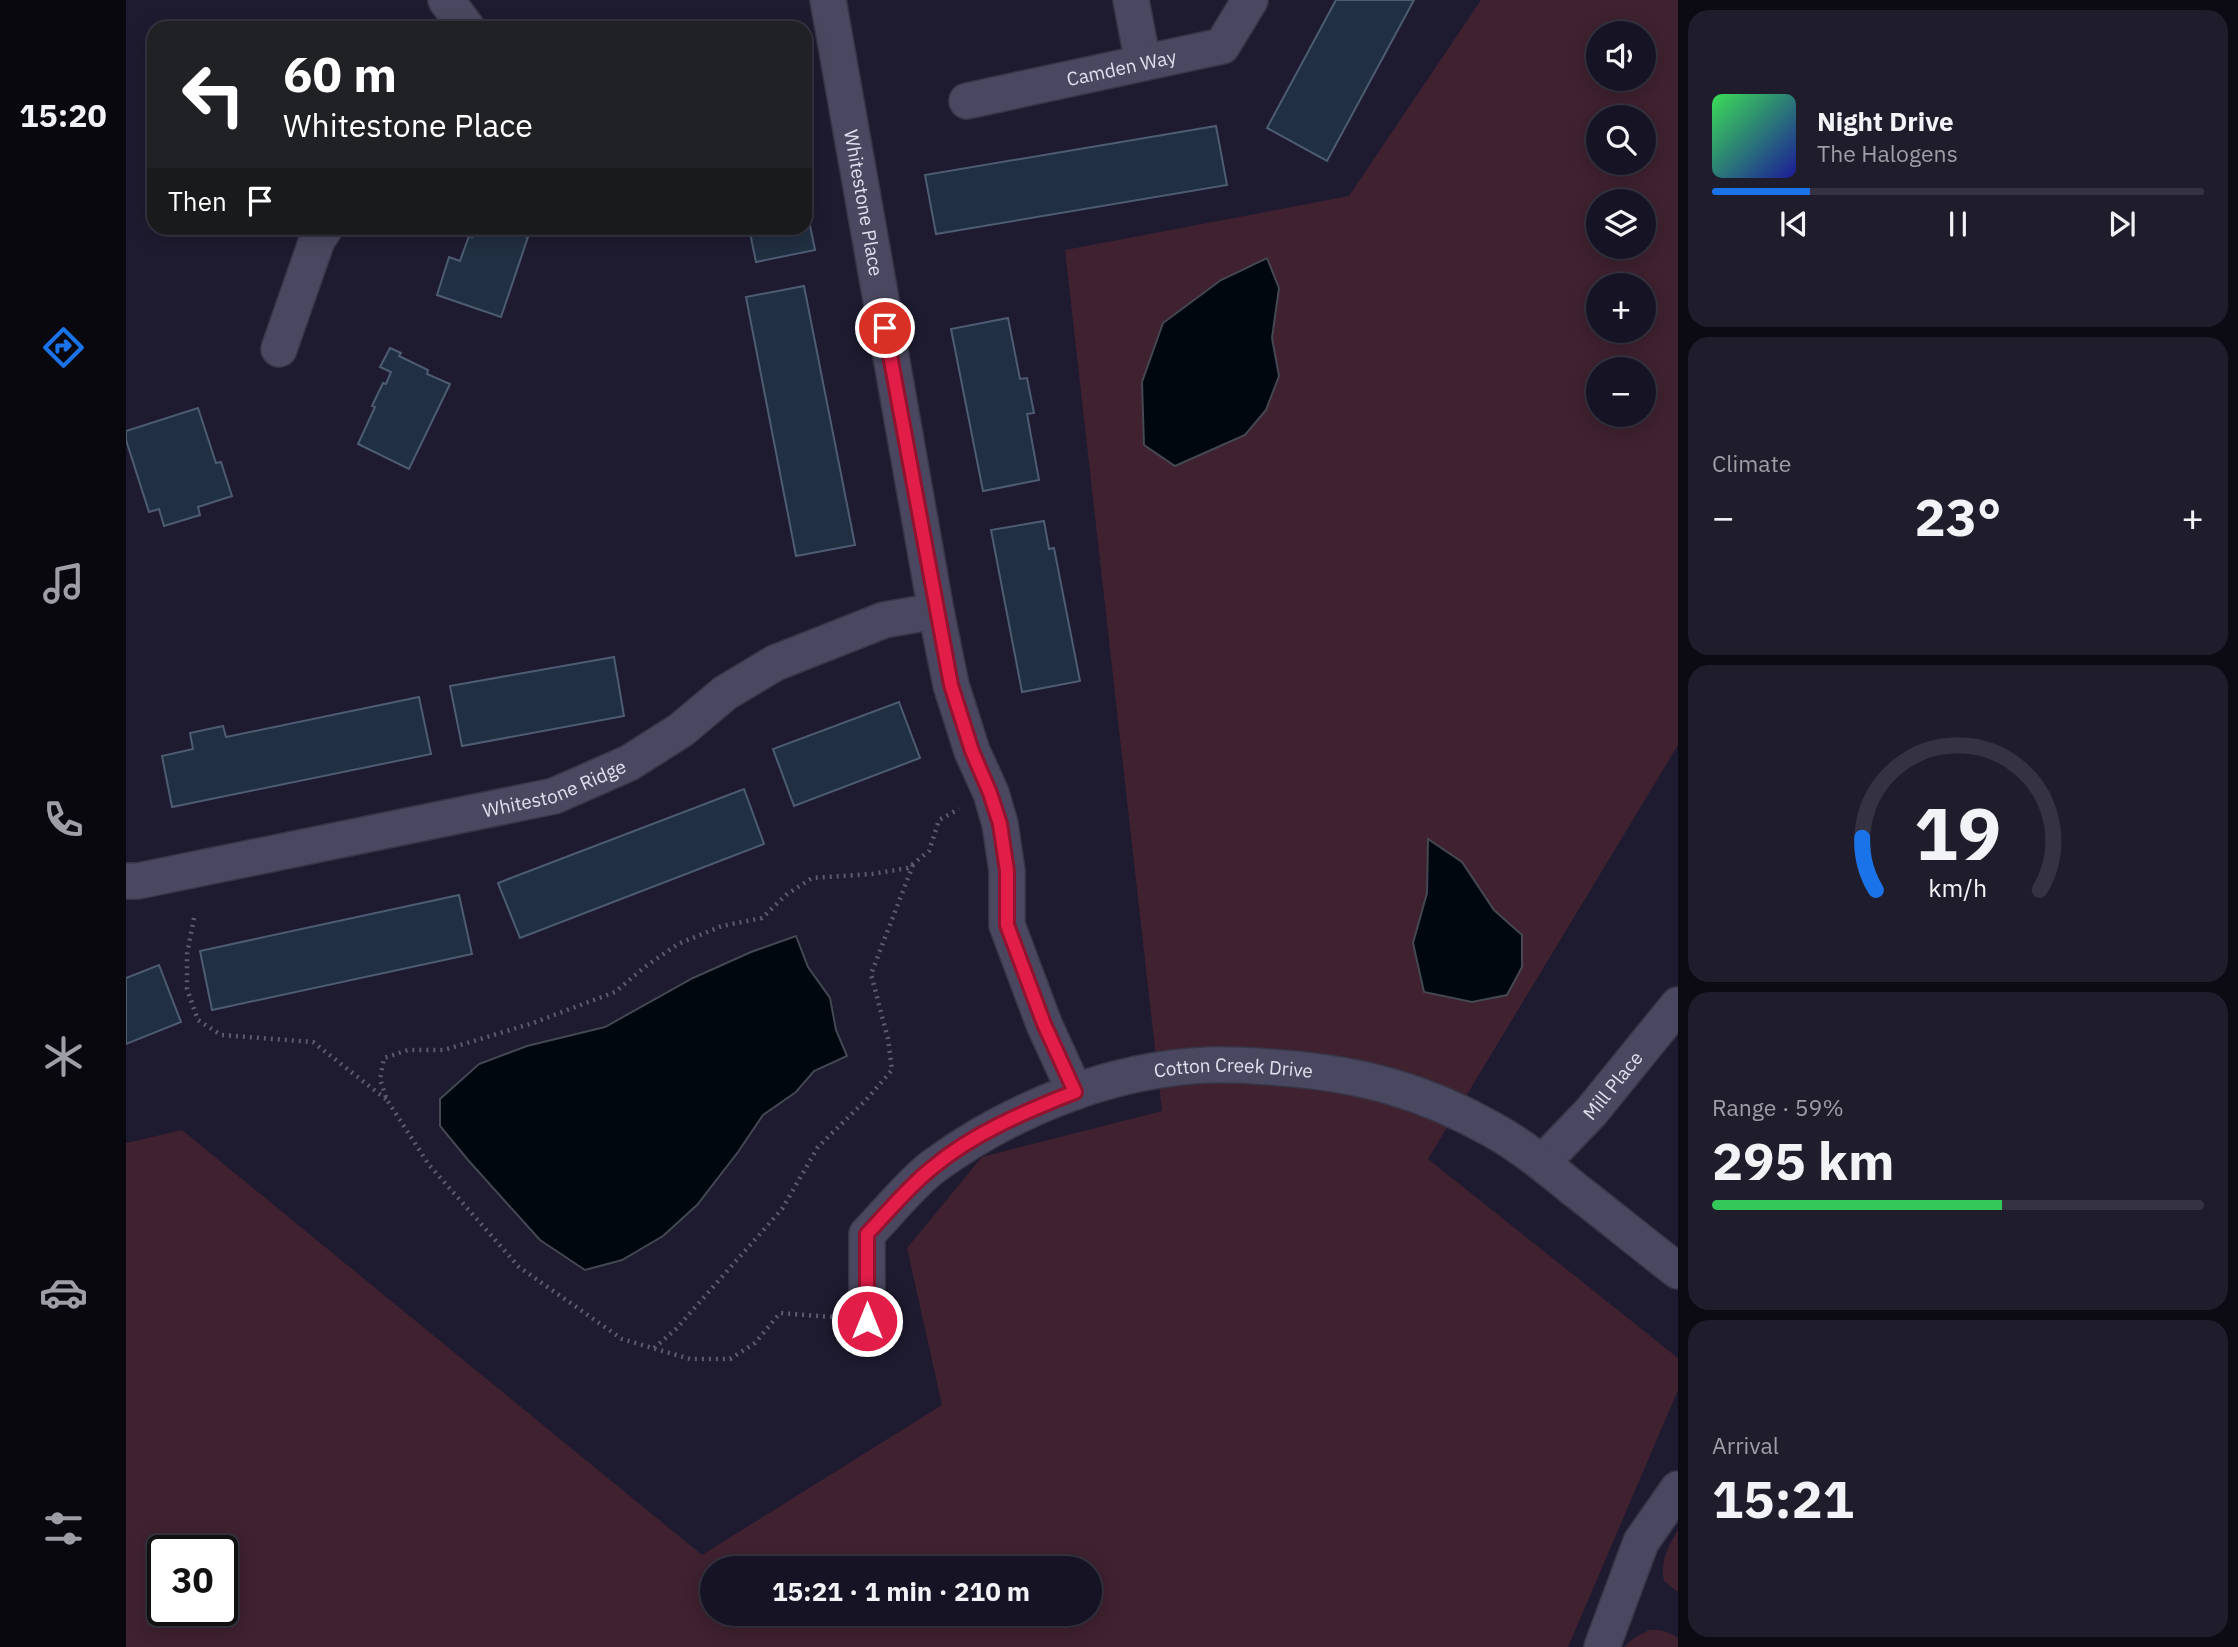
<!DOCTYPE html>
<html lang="en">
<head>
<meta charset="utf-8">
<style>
  :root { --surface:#161424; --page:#1f1d2c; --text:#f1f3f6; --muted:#9e9ea6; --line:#353341; --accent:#1a73e8 }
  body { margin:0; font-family:"IBM Plex Sans",sans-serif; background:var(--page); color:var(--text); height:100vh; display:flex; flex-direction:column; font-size:26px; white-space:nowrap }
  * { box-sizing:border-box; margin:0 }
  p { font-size:23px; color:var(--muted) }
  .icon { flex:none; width:38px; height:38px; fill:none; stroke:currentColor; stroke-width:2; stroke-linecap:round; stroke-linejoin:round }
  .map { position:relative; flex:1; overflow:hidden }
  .details { display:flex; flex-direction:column; gap:10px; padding:10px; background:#0c0b14; width:560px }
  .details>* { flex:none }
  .banner { position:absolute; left:21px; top:21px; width:665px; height:214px; border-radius:21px; box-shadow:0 4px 18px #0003,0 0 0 2px var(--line); background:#202124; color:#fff; overflow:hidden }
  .controls { position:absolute; left:1460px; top:21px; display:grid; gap:14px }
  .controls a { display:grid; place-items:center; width:70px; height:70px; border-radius:50%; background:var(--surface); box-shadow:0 4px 18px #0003,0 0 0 2px var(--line); font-size:35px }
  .speed { position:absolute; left:21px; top:1535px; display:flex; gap:14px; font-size:35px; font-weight:700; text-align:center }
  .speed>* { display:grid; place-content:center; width:91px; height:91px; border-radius:50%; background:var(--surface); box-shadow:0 4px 18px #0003,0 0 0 2px var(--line); line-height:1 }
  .speed .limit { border:4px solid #111; border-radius:10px; background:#fff; color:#111 }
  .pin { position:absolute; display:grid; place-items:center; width:60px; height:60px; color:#fff; margin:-30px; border:4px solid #fff; border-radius:50%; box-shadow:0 2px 7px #0007 }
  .me { position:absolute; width:77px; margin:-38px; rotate:0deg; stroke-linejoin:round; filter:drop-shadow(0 0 5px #0008) }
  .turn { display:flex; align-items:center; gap:24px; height:147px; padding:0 21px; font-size:32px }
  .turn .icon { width:91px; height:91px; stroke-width:2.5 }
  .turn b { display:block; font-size:49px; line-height:60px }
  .then { display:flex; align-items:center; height:66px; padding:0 21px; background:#0003; gap:14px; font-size:26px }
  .big { font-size:52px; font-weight:700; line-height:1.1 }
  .details .tile { flex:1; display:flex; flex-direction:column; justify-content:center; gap:10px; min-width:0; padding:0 24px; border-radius:21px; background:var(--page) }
  .details .dial { align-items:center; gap:0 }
  .dial svg { height:182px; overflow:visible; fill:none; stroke:var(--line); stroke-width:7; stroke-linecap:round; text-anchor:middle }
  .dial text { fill:var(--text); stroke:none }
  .song { display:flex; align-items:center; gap:21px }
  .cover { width:84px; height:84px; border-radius:10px; background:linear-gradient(135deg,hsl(130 70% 55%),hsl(240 70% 35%)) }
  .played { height:7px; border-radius:4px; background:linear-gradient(90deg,var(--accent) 20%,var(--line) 20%) }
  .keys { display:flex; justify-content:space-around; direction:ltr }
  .heat { display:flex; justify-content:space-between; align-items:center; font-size:38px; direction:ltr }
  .charge { height:10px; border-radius:5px; background:linear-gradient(90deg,#34c759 59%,var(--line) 0) }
  .trip { position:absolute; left:574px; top:1556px; width:402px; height:70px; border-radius:35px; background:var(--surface); box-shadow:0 4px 18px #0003,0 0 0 2px var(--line); font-weight:700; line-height:70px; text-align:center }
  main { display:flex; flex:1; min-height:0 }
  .tabs { display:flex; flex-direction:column; width:126px; justify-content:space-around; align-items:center; background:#09080e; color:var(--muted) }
  .tabs .icon { width:49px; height:49px }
  .tabs .active { color:var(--accent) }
  .tabs b { font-size:32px; color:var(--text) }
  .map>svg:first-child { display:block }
  .green { fill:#3f212f; fill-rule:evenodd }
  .water { fill:#00070f; stroke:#434852; stroke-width:2 }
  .building { fill:#212f42; stroke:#4d5c72; stroke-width:2 }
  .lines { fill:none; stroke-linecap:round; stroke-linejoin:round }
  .minor-casing { stroke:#383547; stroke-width:38 }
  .path { stroke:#5c5a6d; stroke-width:4.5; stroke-dasharray:2 5; stroke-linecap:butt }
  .minor { stroke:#4a4860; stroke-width:35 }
  .route-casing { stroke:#92132f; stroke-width:18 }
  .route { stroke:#e11d48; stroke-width:12 }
  .labels { text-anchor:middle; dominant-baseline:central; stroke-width:7; stroke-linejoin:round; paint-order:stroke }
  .street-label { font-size:19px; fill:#e0e0ee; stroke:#1e1b30 }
</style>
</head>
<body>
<main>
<nav class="tabs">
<b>15:20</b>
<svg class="icon active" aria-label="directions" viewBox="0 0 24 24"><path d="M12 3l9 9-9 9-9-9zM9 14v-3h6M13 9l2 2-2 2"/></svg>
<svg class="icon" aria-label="music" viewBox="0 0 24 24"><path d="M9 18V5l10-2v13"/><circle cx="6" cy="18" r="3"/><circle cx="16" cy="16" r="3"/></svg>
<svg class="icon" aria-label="phone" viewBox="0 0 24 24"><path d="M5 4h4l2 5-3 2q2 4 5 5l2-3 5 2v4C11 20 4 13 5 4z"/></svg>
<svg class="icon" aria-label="climate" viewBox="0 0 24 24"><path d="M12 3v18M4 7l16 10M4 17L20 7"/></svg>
<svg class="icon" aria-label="car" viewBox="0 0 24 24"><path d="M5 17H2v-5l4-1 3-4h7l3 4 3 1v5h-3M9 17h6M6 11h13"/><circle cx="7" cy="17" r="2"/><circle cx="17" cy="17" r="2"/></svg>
<svg class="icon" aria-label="filters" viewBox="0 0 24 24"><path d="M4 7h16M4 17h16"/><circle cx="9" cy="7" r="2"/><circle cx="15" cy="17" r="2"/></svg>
</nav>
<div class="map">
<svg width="1552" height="1647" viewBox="0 0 1552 1647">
  <rect width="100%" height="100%" fill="#1e1b30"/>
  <g class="green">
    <path d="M 1355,0 L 1552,0 L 1552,745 L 1302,1159 L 1552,1358 L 1552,1390 L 1442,1647 L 0,1647 L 0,1143 L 56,1130 L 576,1555 L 816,1405 L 781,1248 L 856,1157 L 1036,1111 L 939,250 L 1223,196 ZM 1472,33 L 1517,33 L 1517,79 L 1472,79 ZM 1472,117 L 1517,117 L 1517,163 L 1472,163 ZM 1472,201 L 1517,201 L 1517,247 L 1472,247 ZM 1472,285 L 1517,285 L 1517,331 L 1472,331 ZM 1472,369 L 1517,369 L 1517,415 L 1472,415 ZM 37,1550 L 96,1550 L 96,1610 L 37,1610 ZM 586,1568 L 964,1568 L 964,1614 L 586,1614 Z"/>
    <path d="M 1552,1530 L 1552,1592 L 1538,1581 C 1534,1561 1542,1547 1552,1530 Z"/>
    <path d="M 1523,1630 C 1534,1629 1543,1632 1552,1638 L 1552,1647 L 1498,1647 L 1508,1638 Z"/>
  </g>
  <g class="water">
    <polygon points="1141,258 1153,288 1146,338 1153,376 1140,410 1119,435 1049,466 1018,445 1016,382 1037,323 1095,280"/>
    <polygon points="1302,839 1336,862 1368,910 1396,935 1396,967 1381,995 1346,1002 1298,992 1287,943 1301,893"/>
    <polygon points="670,936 682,967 704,998 710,1030 721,1056 688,1071 670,1092 637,1115 612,1152 571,1205 537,1236 496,1260 459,1270 414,1240 342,1160 314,1126 314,1099 353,1064 401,1046 479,1027 567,978 625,952"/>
  </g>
  <g class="building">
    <polygon points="1210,0 1288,0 1201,161 1141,128"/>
    <polygon points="1090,126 1101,185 810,234 799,175"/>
    <polygon points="679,201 689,250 630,262 623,228 679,228"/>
    <polygon points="350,228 375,228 402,237 375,317 311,295 323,257 334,261 343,236 346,237"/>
    <polygon points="678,286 729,545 670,556 620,297"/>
    <polygon points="882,318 894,379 901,378 908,413 901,414 913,480 857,491 825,329"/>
    <polygon points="264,348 275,353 273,356 302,370 301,374 324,384 283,469 232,444 249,407 246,406 257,383 260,384 265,372 254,367"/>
    <polygon points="72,408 90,463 95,462 106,496 72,507 74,515 38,526 33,509 23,512 0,440 0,431"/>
    <polygon points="918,521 923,549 928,548 954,681 896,692 865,530"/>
    <polygon points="488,657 498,716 336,746 324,686"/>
    <polygon points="293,697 305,754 46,807 36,756 67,749 64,733 97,726 100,737"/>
    <polygon points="773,702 794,758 668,806 647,749"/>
    <polygon points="618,789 638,844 394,938 372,883"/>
    <polygon points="333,895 346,954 86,1010 74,951"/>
    <polygon points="33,965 55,1022 0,1044 0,978"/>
  </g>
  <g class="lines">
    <defs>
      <g id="minor">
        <polyline points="320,0 341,28"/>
        <path id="s1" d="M 702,0 L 810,611 L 825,685 L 846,751 L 865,793 L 874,824 L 881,871 L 881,925 L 918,1024 L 949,1092"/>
        <polyline points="1005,0 1017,63"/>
        <path id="s2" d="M 841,101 L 1096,46 L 1124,0"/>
        <polyline points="153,349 191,240 199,228"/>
        <path id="s3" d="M 0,881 L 12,881 L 428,796 L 503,763 L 555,730 L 599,693 L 649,663 L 758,620 L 810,611"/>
        <path id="s4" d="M 1416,1163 L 1465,1112 L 1552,1005"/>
        <path id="s5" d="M 741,1321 L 741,1234 C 761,1214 786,1182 808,1166 C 886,1109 985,1069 1082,1065 C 1107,1064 1132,1066 1156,1068 C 1235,1074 1298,1091 1367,1130 C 1396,1146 1423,1168 1448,1189 C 1483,1216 1517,1244 1552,1271"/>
        <polyline points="1476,1647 1515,1542 1552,1489"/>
      </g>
    </defs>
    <use href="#minor" class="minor-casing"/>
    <g class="path">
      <polyline points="68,918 61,954 61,989 72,1020 95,1035 187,1042 261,1100"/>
      <polyline points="706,1317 654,1313 629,1343 604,1359 564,1359 496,1339 393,1267 303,1165 261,1100 254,1079 258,1058 282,1050 318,1050 407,1023 489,992 520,966 552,944 596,926 636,918 660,895 686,878 746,874 782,868 803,851 813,820 833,809"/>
      <polyline points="528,1348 550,1329 656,1209 692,1147 740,1100 766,1070 762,1039 745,974 787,865"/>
    </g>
    <use href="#minor" class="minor"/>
  </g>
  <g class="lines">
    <defs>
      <path id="route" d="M 741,1321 L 741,1234 C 762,1212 782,1187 806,1168 C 846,1134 900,1111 949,1092 L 918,1024 L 881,925 L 881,871 L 874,824 L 864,793 L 846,751 L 825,685 L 759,328"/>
    </defs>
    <use href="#route" class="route-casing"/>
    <use href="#route" class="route"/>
  </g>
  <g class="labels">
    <g class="street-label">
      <text stroke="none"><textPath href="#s2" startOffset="158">Camden Way</textPath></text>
      <text stroke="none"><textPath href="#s1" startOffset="206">Whitestone Place</textPath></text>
      <text stroke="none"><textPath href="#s3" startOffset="439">Whitestone Ridge</textPath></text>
      <text stroke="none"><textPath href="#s5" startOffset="504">Cotton Creek Drive</textPath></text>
      <text stroke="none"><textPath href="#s4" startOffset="105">Mill Place</textPath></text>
    </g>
  </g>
</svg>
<div class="controls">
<a><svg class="icon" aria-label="sound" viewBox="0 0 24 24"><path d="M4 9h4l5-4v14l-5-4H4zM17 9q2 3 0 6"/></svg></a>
<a><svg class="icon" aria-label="search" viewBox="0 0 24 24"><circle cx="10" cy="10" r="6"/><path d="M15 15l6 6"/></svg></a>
<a><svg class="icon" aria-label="layers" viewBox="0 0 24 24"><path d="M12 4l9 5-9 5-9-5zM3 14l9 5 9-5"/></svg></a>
<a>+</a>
<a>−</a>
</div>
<div class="speed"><div class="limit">30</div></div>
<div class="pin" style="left:759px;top:328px;background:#d93025"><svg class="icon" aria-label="arrive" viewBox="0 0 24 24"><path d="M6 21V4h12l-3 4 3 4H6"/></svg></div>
<svg class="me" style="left:741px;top:1321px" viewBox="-20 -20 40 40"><circle r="17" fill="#e11d48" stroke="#fff" stroke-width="3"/><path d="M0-11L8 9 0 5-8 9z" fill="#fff"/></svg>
<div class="trip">15:21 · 1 min · 210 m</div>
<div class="banner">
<div class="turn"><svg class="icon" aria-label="left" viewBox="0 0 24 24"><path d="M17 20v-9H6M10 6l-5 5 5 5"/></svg><div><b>60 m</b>Whitestone Place</div></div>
<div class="then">Then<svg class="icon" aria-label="arrive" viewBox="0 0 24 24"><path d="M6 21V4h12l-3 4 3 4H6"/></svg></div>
</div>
</div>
<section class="details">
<div class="tile">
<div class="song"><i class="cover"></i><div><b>Night Drive</b><p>The Halogens</p></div></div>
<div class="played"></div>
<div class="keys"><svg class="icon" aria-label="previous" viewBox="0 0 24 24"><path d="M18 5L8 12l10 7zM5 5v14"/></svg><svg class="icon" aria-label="pause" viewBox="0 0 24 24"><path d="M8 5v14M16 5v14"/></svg><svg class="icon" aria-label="next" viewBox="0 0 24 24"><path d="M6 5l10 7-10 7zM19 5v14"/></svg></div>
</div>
<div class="tile"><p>Climate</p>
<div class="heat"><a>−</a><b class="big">23°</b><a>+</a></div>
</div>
<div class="tile dial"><svg viewBox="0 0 100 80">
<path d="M14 69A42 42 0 1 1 86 69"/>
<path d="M14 69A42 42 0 0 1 8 46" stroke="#1a73e8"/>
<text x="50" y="56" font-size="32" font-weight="700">19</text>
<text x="50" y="72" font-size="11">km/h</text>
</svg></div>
<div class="tile"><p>Range · 59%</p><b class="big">295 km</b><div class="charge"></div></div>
<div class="tile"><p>Arrival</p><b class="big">15:21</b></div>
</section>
</main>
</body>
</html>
